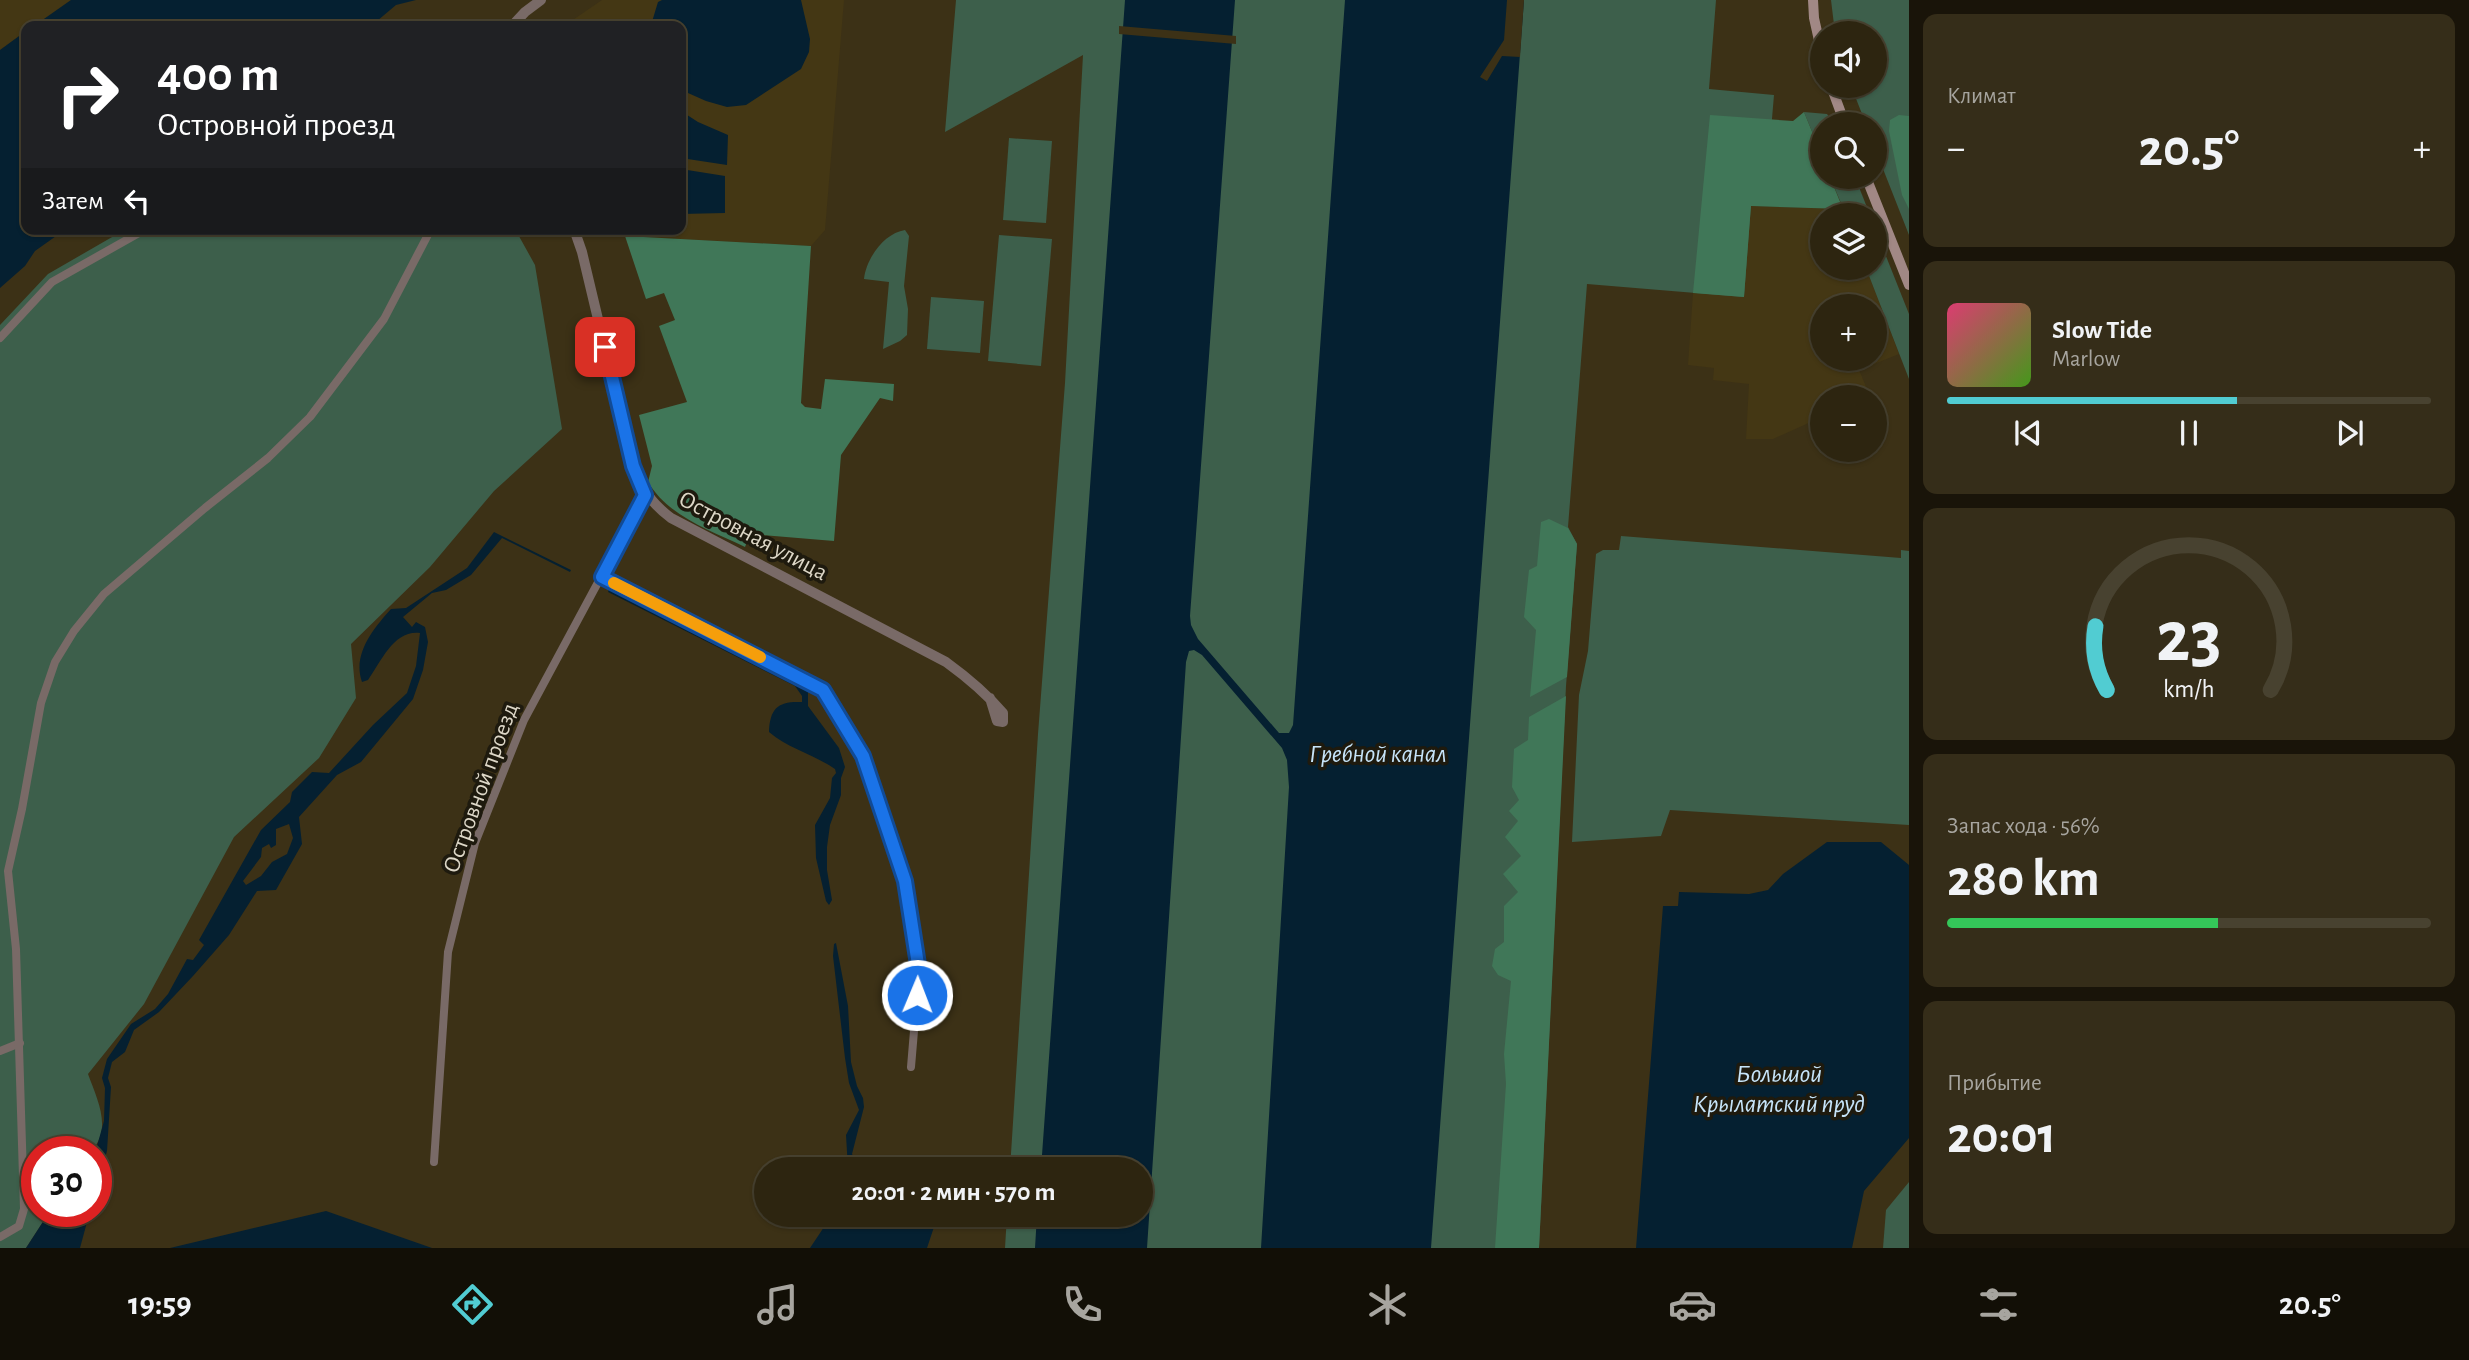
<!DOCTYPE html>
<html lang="ru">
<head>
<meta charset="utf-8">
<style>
  :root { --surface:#2d2510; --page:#352d19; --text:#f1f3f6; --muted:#a7a59f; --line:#484230; --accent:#51ccd2 }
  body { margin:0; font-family:"Alegreya Sans",sans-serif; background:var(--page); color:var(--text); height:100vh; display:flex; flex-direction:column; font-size:26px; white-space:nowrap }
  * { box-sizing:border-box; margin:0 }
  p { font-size:23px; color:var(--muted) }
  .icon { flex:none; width:38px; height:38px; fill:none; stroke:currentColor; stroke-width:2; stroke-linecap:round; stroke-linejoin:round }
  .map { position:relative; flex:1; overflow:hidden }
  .details { display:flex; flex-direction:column; gap:14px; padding:14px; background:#191409; width:560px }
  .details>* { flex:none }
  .top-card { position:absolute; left:21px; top:21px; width:665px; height:214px; border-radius:14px; box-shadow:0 2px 5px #0004,0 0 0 2px var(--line); background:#202124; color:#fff; overflow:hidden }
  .buttons { position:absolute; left:1810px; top:21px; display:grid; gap:14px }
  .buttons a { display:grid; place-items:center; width:77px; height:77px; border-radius:50%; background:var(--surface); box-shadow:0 2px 5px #0004,0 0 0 2px var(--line); font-size:35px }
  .speed { position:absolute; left:21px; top:1136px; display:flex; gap:14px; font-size:35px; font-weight:700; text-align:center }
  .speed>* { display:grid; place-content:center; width:91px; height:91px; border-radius:50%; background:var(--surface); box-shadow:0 2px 5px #0004,0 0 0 2px var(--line); line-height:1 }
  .speed .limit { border:10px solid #d22; background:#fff; color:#111 }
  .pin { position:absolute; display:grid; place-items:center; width:60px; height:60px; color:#fff; margin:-30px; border-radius:14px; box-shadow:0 4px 10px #0006 }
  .me { position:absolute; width:77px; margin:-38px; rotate:1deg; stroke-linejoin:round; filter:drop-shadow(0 0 5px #0008) }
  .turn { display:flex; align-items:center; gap:24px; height:147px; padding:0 21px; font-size:32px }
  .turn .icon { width:91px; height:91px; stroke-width:2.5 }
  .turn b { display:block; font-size:49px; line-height:60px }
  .then { display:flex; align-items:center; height:66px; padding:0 21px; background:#0003; gap:14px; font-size:26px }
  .big { font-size:52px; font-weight:700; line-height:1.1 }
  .details .tile { flex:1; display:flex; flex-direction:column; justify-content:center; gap:10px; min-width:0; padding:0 24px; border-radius:14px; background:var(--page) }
  .details .dial { align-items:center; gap:0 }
  .dial svg { height:182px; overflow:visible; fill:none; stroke:var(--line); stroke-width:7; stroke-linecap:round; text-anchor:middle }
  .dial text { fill:var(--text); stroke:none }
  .song { display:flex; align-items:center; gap:21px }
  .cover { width:84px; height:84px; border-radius:10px; background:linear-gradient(135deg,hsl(340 70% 55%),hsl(100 70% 35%)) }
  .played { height:7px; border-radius:4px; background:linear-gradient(90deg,var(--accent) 60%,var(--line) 60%) }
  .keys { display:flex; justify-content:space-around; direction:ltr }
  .heat { display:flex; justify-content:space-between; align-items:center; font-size:38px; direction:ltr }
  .charge { height:10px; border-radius:5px; background:linear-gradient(90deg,#34c759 56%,var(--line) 0) }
  .trip { position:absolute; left:754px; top:1157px; width:399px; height:70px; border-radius:35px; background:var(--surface); box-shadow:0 2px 5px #0004,0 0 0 2px var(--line); font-weight:700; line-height:70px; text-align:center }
  .dock { display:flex; height:112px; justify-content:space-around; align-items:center; background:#120f06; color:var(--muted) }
  .dock .icon { width:49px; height:49px }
  .dock .active { color:var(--accent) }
  .dock b { font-size:32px; color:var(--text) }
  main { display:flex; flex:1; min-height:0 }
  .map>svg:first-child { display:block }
  .built { fill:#443714; fill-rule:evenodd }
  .green { fill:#3d5f4b }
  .forest { fill:#407758 }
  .water { fill:#052031; fill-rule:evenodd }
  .pier { fill:#3c3116 }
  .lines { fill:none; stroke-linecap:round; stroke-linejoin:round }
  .minor { stroke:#796a67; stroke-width:8 }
  .tertiary { stroke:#796a67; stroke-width:10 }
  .secondary { stroke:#a18885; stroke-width:10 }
  .route-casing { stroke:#114b97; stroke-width:18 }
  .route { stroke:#1a73e8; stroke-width:12 }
  .slow { stroke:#f59e0b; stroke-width:12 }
  .labels { text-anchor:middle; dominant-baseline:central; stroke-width:7; stroke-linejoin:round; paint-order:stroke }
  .street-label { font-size:24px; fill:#ddd7c7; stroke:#1e1a0e }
  .water-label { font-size:26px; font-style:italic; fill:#c6e4f9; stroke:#1e1a0e }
</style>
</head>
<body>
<main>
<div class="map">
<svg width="1909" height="1248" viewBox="0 0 1909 1248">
  <rect width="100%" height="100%" fill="#3c3116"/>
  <g class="built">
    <polygon points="0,0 71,0 34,26 26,26 26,31 0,50"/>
    <polygon points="602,0 844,0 825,230 811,246 625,236 616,229 681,229 681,26 564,26"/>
    <path d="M 1751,206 L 1843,209 L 1846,215 L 1822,215 L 1822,268 L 1866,268 L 1899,354 L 1859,370 L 1870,396 L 1822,397 L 1822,417 L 1773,439 L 1746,439 L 1749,384 L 1713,380 L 1714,368 L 1688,365 L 1693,293 L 1744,296 ZM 1822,306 L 1874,306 L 1874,359 L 1822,359 Z"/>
  </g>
  <g class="green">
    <polygon points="956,0 1716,0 1709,89 1774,95 1768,166 1754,165 1744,297 1587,284 1568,527 1577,544 1566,686 1539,1248 1005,1248 1007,1215 1141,1214 1141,1169 1010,1169 1038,734 1065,383 1083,55 945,132"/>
    <polygon points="1831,0 1909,0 1909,235 1874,146 1874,124 1866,124 1851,86 1874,86 1874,33 1835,33"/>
    <polygon points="1804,112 1827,114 1834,124 1822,124 1822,156"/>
    <polygon points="1009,138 1052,141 1046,223 1003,220"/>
    <polygon points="1830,177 1855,177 1870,215 1846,215"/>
    <polygon points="1874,226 1909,314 1909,379 1866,268 1874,268"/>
    <path d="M 126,229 L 515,229 L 535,265 L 562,429 L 494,491 L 430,567 L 351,644 L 356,698 L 319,758 L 234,837 L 144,1004 L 88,1074 C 97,1099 113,1129 91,1151 L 37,1152 L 37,1211 L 50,1211 L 26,1248 L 0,1248 L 0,325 L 48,274 Z"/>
    <path d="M 905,230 L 909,236 L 904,286 L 908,309 L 907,335 L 900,341 L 883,349 L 889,282 L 864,279 C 866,259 884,233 905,230 Z"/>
    <polygon points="999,235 1052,239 1041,366 988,361"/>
    <polygon points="931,297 984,301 980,353 927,349"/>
    <polygon points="1621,536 1901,558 1901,550 1909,551 1909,825 1670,810 1661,836 1572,842 1579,695 1588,651 1596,554 1603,550 1619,550"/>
    <polygon points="1909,1182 1909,1248 1883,1248 1886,1210"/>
  </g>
  <g class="forest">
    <polygon points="1804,112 1822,156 1822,177 1830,177 1843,209 1751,206 1744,297 1693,293 1710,115 1793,121"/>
    <polygon points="1899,115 1909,116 1909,209 1902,195 1889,131 1890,120"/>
    <path d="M 625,236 L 811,246 L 801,403 L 805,407 L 821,409 L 825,379 L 894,384 L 893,401 L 880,398 L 841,455 L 834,541 L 750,534 L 745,547 C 710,530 669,517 648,482 L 652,466 L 639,415 L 687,402 L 659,326 L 675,320 L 664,293 L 646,299 Z"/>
    <polygon points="1549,519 1568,528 1577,544 1567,677 1530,697 1536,630 1524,617 1529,570 1537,566 1541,522"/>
    <polygon points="1566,696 1539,1248 1495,1248 1506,1084 1504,1054 1511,981 1498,975 1492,966 1495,949 1504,942 1504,906 1518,892 1503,874 1521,856 1505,837 1518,821 1509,811 1519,800 1512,787 1514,749 1528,740 1529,717"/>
  </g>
  <g class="water">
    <polygon points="71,0 416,0 396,5 377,21 366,26 34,26"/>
    <polygon points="662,0 801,0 810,39 809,52 801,69 746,105 727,107 706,101 688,93 681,79 681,26 651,25 658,2"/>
    <polygon points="1125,0 1235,0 1190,616 1191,625 1198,639 1279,733 1289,733 1293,725 1345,0 1524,0 1431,1248 1261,1248 1289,787 1287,760 1282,748 1202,655 1194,650 1189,651 1186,662 1147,1248 1035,1248 1037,1215 1141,1214 1141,1169 1041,1169"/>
    <polygon points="26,31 26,229 66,229 35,251 25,266 0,288 0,50"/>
    <polygon points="681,111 698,122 728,135 727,165 681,158"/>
    <polygon points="681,169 725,176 725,213 681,214"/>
    <path d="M 494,532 L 571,570 L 570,572 L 502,538 L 471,575 L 446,590 L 432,593 L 403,617 L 412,627 L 416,622 L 425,627 L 428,642 L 423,670 L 413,699 L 361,762 L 337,775 L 299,817 L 302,844 L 276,890 L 257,891 L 229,935 L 193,976 L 159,1012 L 134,1030 L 125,1052 L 112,1062 L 108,1078 L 111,1087 L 107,1151 L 96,1190 L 96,1152 L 91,1151 L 97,1146 L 104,1121 L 105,1088 L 102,1078 L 107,1059 L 131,1024 L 155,1009 L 168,994 L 187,959 L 193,960 L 204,945 L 199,940 L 261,830 L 290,802 L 292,792 L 312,772 L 329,773 L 373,725 L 407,693 L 416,666 L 420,633 C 394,630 382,660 368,680 L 362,682 C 352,654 374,628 391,609 L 406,608 L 467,568 ZM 289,824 L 293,838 L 287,854 L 272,862 L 261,876 L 246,885 L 243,881 L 261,857 L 262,848 L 269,844 L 271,848 L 276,845 L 276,829 Z"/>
    <path d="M 610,586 L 798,681 L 808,692 L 808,706 L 839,748 L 845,767 L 841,778 L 841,795 L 830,825 L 827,847 L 827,870 L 832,900 L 829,905 L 826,901 L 816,858 L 815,825 L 830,798 L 832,778 L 836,773 L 835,769 C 813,754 789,749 769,732 C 770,708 778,701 802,702 L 802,696 L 795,686 L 608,592 Z"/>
    <polygon points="1827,842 1881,842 1909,865 1909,1138 1864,1191 1852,1248 1636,1248 1663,906 1678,906 1679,892 1749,894 1768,890 1783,874"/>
    <polygon points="836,943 848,1006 851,1062 857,1086 863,1098 864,1107 852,1154 860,1169 848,1169 846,1135 859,1110 849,1083 845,1058 833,956 834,944"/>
    <polygon points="50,1211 90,1211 80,1248 26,1248"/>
    <polygon points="326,1211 432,1248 170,1248"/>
    <polygon points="832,1215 832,1214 938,1215 927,1248 810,1248"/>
  </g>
  <g class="pier">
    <polygon points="1507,0 1524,0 1520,57 1502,56 1487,81 1480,77 1504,40"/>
    <polygon points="1119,26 1236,36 1236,44 1119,34"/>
  </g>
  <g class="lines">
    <g class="minor">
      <polyline points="0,338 52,282 146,229"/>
      <polyline points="602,577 823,690 862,756 905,881 919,971 911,1067"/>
      <polyline points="0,1051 20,1043"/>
      <polyline points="434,1162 448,952 475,843 524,720 645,495"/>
      <polyline points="0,1237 19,1226 24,1209 16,949 8,871 22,809 41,703 55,662 74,631 104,594 205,508 268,458 310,417 384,319 431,229"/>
    </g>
    <g class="tertiary">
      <polyline points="512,26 525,12 541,0"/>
      <path d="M 574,229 L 582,252 L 633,466 C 642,489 651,503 671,518 L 946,662 C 968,678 986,693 1003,713 L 1003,722 L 997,721 L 990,698"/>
    </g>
    <g class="secondary">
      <polyline points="1813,0 1814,18 1822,54"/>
      <polyline points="1831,86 1845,124"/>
      <polyline points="1866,177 1909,285"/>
    </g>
  </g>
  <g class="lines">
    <defs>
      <polyline id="route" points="605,347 633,466 645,495 602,577 823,690 863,756 905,881 919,971 917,995"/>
    </defs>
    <use href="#route" class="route-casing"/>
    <use href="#route" class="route"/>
    <polyline class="slow" points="614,583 760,657"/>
  </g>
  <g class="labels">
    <g class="street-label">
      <text transform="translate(753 536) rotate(28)">Островная улица</text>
      <text transform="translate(481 788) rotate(-70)">Островной проезд</text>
    </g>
    <g class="water-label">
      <text x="1378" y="754">Гребной канал</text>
      <text x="1779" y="1074">Большой<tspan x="1779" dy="30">Крылатский пруд</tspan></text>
    </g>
  </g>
</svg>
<div class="buttons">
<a><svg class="icon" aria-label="sound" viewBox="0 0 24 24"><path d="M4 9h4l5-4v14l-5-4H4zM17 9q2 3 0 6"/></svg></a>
<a><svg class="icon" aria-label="search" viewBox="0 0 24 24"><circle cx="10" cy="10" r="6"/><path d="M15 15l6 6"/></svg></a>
<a><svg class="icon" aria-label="layers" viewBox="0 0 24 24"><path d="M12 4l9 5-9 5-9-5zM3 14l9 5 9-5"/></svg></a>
<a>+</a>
<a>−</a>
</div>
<div class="speed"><div class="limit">30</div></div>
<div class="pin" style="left:605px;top:347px;background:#d93025"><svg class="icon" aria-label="arrive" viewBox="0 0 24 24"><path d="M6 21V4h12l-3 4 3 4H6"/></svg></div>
<svg class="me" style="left:917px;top:995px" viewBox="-20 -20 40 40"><circle r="17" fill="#1a73e8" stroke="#fff" stroke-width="3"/><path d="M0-11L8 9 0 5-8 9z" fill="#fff"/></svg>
<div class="trip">20:01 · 2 мин · 570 m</div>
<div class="top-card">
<div class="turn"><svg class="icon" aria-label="right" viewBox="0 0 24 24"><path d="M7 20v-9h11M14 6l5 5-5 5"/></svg><div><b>400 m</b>Островной проезд</div></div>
<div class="then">Затем<svg class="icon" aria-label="left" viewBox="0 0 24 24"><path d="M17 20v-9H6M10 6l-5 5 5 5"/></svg></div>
</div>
</div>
<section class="details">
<div class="tile"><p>Климат</p>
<div class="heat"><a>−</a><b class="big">20.5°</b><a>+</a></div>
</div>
<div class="tile">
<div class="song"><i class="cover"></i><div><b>Slow Tide</b><p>Marlow</p></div></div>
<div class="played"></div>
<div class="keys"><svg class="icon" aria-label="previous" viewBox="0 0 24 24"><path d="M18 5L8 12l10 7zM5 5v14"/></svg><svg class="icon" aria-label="pause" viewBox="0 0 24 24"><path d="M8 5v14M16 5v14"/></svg><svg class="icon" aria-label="next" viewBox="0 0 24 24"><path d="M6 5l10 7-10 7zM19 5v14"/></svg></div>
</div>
<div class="tile dial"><svg viewBox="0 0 100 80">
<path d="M14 69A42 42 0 1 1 86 69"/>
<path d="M14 69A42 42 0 0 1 9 41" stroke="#51ccd2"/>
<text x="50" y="56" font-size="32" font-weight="700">23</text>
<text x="50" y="72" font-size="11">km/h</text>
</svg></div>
<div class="tile"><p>Запас хода · 56%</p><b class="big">280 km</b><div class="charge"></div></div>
<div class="tile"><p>Прибытие</p><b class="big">20:01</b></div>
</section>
</main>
<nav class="dock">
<b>19:59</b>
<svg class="icon active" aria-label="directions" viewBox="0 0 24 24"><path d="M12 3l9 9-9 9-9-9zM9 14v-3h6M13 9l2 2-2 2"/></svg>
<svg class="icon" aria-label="music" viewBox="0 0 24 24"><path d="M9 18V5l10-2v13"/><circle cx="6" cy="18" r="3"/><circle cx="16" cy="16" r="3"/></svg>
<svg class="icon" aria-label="phone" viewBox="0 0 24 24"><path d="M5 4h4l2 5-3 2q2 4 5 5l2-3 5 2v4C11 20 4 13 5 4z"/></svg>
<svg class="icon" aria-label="climate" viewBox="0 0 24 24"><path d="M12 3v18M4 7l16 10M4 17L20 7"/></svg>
<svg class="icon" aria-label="car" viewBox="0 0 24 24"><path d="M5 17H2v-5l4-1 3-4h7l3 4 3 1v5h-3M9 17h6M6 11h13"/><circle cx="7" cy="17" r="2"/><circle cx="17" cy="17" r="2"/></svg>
<svg class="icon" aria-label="filters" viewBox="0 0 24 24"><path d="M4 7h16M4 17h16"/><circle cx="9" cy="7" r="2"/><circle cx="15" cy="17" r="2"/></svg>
<b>20.5°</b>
</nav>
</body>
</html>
